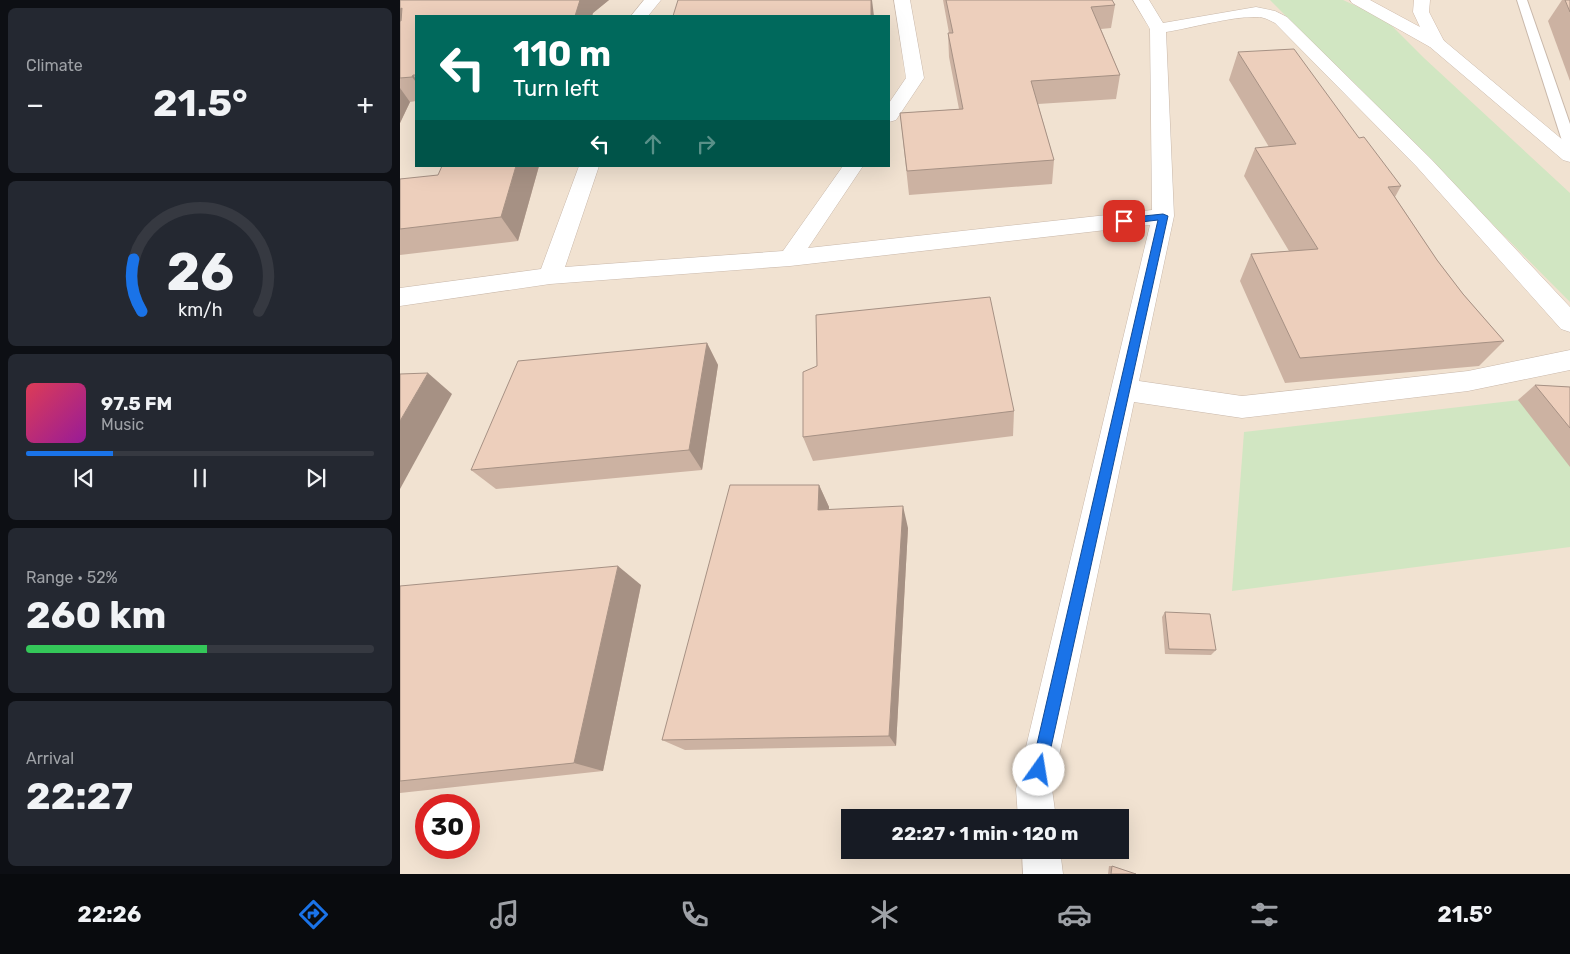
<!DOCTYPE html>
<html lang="en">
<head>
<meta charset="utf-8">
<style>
  :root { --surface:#171b24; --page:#242831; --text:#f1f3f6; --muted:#9ea1a6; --line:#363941; --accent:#1a73e8 }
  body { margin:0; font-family:Rubik,sans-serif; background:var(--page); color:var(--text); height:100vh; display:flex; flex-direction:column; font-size:19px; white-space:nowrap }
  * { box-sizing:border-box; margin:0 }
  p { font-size:16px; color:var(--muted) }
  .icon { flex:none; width:28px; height:28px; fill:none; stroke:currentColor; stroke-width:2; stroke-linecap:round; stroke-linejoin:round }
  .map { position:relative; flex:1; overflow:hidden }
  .panel { display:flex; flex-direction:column; gap:8px; padding:8px; background:#0d0f14; width:400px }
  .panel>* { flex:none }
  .banner { position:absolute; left:15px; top:15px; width:475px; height:152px; border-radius:0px; box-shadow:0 5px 20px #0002; background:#00695c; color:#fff; overflow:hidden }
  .speed { position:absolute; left:15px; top:794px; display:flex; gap:10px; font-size:25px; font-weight:700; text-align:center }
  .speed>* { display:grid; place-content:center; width:65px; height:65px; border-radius:50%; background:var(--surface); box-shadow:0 5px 20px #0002; line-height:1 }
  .speed .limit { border:8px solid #d22; background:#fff; color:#111 }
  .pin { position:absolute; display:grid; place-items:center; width:42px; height:42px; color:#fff; margin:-21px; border-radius:10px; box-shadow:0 2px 8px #0006 }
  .me { position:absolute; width:55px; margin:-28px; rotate:13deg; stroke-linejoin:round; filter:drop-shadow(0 0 4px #0008) }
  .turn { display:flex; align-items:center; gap:18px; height:105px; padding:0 15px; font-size:22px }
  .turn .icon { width:65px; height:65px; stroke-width:2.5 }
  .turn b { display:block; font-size:35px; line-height:42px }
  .lanes { display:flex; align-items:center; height:48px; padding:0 15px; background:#0003; justify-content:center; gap:25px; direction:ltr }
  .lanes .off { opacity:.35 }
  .big { font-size:38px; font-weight:700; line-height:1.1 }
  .panel .tile { flex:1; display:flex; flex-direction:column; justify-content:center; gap:8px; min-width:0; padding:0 18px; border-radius:8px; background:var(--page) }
  .panel .dial { align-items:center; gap:0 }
  .dial svg { height:130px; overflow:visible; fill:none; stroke:var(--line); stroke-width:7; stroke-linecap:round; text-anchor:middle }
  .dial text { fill:var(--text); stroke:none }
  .song { display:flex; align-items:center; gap:15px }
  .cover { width:60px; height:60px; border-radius:8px; background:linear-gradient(135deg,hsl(350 70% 55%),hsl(300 70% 35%)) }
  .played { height:5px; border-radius:2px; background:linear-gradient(90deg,var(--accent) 25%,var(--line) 25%) }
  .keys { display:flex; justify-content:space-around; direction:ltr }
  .heat { display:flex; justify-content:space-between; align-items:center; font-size:28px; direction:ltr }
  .charge { height:8px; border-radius:4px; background:linear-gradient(90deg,#34c759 52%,var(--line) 0) }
  .trip { position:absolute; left:441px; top:809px; width:288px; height:50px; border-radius:0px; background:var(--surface); box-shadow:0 5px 20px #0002; font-weight:700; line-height:50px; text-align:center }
  .tab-bar { display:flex; height:80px; justify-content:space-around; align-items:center; background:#090b0e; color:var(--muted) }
  .tab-bar .icon { width:35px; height:35px }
  .tab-bar .current { color:var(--accent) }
  .tab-bar b { font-size:22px; color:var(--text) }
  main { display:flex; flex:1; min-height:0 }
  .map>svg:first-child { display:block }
  .residential { fill:#f1e2d1; fill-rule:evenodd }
  .green { fill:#d1e6c2 }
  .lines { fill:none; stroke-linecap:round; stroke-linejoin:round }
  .service-casing { stroke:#c9b8aa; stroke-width:2 }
  .minor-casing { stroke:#c9b8aa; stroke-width:1 }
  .secondary-casing { stroke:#cfbaaa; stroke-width:1 }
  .service { fill:#fff; fill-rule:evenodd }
  .minor { fill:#fff; fill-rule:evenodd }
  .secondary { fill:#fff; fill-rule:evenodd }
  .wall { fill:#ccb2a2 }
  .shaded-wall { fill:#a69184 }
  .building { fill:#edcfbc; stroke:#a69184 }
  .route { fill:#1a73e8; stroke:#114b97 }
</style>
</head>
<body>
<main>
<section class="panel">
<div class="tile"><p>Climate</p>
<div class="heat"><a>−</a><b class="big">21.5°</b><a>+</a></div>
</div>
<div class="tile dial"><svg viewBox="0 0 100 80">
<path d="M14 69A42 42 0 1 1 86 69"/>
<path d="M14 69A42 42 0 0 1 9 37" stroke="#1a73e8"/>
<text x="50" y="56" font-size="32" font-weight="700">26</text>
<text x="50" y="72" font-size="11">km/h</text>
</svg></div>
<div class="tile">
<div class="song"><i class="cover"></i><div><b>97.5 FM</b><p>Music</p></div></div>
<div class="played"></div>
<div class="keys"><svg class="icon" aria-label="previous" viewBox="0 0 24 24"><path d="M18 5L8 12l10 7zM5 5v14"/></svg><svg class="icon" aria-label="pause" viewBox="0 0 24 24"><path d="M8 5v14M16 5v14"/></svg><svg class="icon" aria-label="next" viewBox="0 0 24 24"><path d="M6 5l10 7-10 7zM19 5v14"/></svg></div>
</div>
<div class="tile"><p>Range · 52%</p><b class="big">260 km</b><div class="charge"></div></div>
<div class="tile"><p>Arrival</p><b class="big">22:27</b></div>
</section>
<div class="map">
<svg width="1170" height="874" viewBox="0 0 1170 874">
  <rect width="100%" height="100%" fill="#faf1e2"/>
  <path class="residential" d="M 0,0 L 1170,0 L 1170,874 L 0,874 ZM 16,16 L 489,16 L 489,166 L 16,166 ZM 26,805 L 69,805 L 69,848 L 26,848 ZM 450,818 L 720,818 L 720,850 L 450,850 Z"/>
  <g class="green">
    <polygon points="870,0 943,0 985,19 1024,58 1170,193 1170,302"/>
    <polygon points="1170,394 1170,547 832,591 844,432"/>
  </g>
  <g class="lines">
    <defs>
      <polygon id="service" points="1117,0 1127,0 1170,124 1170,148 1163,144"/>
      <g id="minor">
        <polygon points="244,0 261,0 248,16 231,16"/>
        <polygon points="494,0 510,0 524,78 496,120 489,122 489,103 506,78"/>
        <path d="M 733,0 L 749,0 L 763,23 L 856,7 L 875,11 L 887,17 L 1031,159 L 1170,307 L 1170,332 L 1161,329 L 1017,167 L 875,23 C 869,20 864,17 857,17 C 832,16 792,28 766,32 L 774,216 L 739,381 L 842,396 L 1068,371 L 1170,350 L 1170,370 L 1068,391 L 842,418 L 734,402 L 652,789 L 656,818 L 618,818 L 616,789 L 750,225 L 390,266 L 150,284 L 0,306 L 0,288 L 141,269 L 179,166 L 199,166 L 165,267 L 383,251 L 443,166 L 463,166 L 408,248 L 752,210 L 750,29 Z"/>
        <polygon points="1036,38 1042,39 1170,146 1170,162 1163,160 1030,47 1027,43 1030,39"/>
        <polygon points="622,850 660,850 663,874 623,874"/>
      </g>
      <polygon id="secondary" points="950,0 970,0 1020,27 1013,12 1014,0 1030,0 1029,12 1045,43 1042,47 1030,47 952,3"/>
    </defs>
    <use href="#service" class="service-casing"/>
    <use href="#minor" class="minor-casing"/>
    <use href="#secondary" class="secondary-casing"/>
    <use href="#service" class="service"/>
    <use href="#minor" class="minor"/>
    <use href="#secondary" class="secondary"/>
  </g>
  <g class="wall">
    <polygon points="0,0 209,0 193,13 192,16 16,16 16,101 10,102 0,123"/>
    <polygon points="543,0 712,0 715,5 711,28 701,29 720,75 716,99 638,104 654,160 652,184 509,195 500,113 559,109 549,57 548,33 549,33"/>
    <polygon points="1162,0 1170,0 1170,81 1148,21"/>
    <polygon points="838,52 959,138 1001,186 995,197 1037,260 1063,294 1104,341 1079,366 885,383 840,281 851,254 889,251 844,176 855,148 869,147 829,80"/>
    <polygon points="139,166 118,241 0,255 0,179"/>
    <polygon points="307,343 318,365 302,470 96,489 71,470"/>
    <polygon points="417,366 614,411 613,436 413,461 403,437"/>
    <polygon points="1135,385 1170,387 1170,467 1118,400"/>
    <polygon points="419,485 429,507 429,509 508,528 496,746 285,750 262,740"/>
    <polygon points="241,585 203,771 0,793 0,586"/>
    <polygon points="765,612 816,650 811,655 765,654 762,617"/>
    <polygon points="709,866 712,866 736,874 708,874"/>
  </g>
  <g class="shaded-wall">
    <polygon points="180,0 209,0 193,13 192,16 175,16"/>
    <polygon points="471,0 472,0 474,16 471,16"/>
    <polygon points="2,8 16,30 0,34 0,9"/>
    <polygon points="13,75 16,79 16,82 12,77"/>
    <polygon points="0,88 10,102 0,123"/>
    <polygon points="116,166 139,166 118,241 101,217"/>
    <polygon points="307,343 318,365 302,470 289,450"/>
    <polygon points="28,373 52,394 0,489 0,421"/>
    <polygon points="419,485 429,507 428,532 418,510"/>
    <polygon points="503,506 508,528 496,746 489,736"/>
    <polygon points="218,566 241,585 203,771 174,763"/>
  </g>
  <g class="building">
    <polygon points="0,0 180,0 175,16 16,16 16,75 13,75 12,77 0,78 0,21 1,21 2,8 0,9"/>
    <polygon points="278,0 471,0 471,16 273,16"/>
    <polygon points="546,0 712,0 715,5 691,7 720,75 631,81 654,160 507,171 500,113 563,109 548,33 553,33"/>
    <polygon points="1165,0 1170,0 1170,12"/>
    <polygon points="894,49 959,138 964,137 1001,186 988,187 1037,260 1063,294 1104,341 900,358 851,254 918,249 855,148 896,144 838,52"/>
    <polygon points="42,166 116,166 101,217 0,229 0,179 38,175"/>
    <polygon points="590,297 614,411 403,437 403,372 417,366 416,315"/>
    <polygon points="307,343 289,450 71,470 118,361"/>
    <polygon points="28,373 0,421 0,374"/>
    <polygon points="1135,385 1170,387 1170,428"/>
    <polygon points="330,485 419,485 418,510 503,506 489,736 262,740"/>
    <polygon points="218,566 174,763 0,781 0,586"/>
    <polygon points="765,612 810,614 816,650 769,649"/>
    <polygon points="712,866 736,874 711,874"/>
  </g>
  <polygon class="route" points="763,214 768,216 646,770 644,776 639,778 633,776 631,770 758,220 724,224 719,221 724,218"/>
</svg>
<div class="speed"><div class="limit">30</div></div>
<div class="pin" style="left:724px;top:221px;background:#d93025"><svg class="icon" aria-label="arrive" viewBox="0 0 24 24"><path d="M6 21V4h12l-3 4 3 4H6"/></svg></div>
<svg class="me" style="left:639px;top:770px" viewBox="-20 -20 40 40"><circle r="19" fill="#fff"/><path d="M0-13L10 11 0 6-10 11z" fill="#1a73e8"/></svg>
<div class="trip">22:27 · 1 min · 120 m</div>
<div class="banner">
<div class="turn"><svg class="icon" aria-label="left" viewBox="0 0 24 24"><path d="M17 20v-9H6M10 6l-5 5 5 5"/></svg><div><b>110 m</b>Turn left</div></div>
<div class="lanes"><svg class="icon" aria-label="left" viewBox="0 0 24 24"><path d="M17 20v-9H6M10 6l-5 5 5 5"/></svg><svg class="icon off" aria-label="ahead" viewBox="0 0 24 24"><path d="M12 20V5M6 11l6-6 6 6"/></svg><svg class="icon off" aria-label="right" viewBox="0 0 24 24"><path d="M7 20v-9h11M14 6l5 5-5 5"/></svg></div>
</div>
</div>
</main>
<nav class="tab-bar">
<b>22:26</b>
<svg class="icon current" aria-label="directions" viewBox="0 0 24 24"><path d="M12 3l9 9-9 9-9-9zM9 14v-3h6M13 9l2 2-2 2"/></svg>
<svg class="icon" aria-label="music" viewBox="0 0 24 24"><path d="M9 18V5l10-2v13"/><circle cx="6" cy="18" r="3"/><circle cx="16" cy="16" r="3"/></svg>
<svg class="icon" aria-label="phone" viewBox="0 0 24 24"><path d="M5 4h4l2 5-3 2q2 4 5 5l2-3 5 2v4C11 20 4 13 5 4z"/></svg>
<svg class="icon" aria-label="climate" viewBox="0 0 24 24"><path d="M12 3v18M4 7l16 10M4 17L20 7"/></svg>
<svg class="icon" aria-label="car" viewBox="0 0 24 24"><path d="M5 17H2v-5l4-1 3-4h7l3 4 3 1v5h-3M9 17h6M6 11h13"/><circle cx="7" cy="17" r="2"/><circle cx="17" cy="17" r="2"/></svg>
<svg class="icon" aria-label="filters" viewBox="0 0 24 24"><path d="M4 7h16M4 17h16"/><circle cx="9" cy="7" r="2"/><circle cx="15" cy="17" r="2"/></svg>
<b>21.5°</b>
</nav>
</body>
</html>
